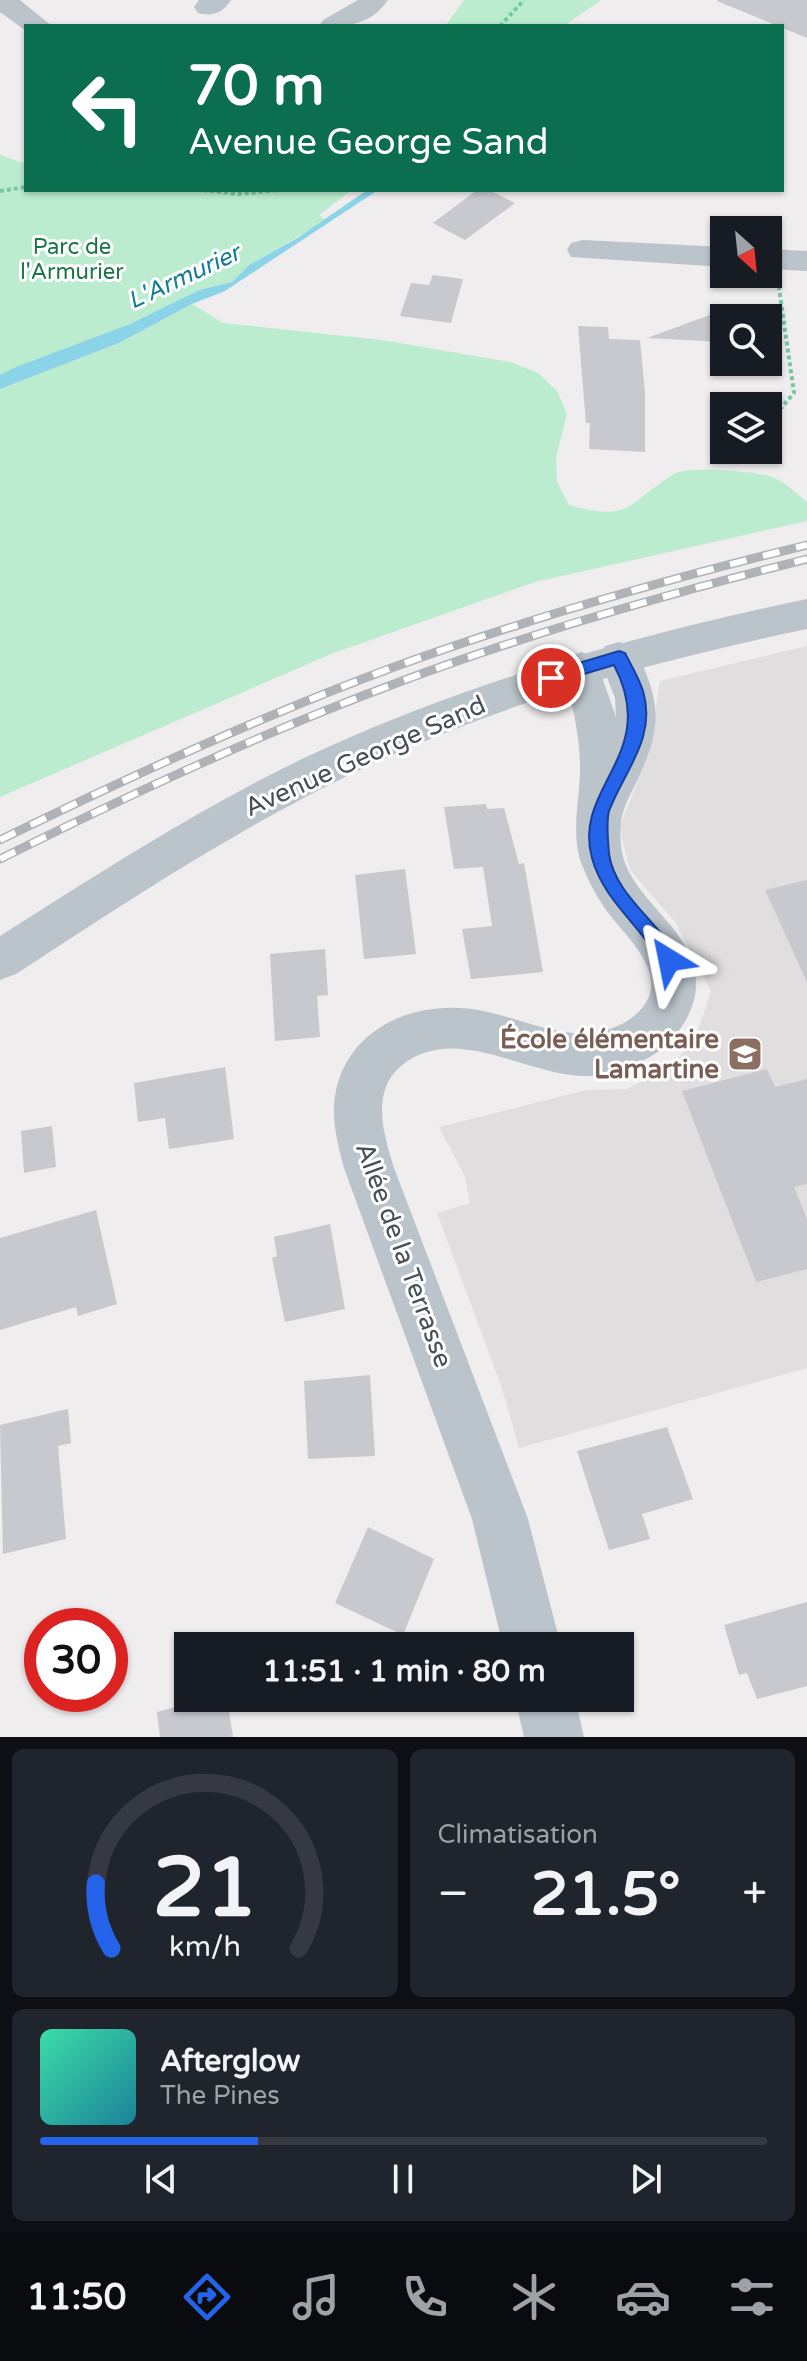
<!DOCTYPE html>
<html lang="fr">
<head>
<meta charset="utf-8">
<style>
  :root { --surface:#171b24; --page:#20242c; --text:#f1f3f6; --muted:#9ea1a6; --line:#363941; --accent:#2563eb }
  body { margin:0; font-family:"Varela Round",sans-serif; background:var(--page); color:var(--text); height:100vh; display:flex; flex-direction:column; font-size:30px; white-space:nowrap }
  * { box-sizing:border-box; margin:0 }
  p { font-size:26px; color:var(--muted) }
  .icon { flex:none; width:44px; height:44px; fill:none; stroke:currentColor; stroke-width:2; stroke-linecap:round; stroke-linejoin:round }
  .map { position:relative; height:1737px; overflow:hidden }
  .details { display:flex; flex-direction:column; gap:12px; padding:12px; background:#0d0f14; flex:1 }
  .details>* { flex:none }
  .guide { position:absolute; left:24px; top:24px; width:760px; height:168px; border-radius:0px; box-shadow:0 2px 6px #0004; background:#0b6e4f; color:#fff; overflow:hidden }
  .needle { width:52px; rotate:153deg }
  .controls { position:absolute; left:710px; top:216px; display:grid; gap:16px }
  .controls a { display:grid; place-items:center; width:72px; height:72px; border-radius:0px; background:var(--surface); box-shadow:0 2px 6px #0004; font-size:40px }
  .speed { position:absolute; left:24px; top:1608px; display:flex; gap:16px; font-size:40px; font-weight:700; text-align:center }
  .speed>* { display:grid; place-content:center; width:104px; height:104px; border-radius:50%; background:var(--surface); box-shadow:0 2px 6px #0004; line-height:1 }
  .speed .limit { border:12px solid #d22; background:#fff; color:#111 }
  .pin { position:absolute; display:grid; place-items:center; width:68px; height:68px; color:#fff; margin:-34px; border:4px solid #fff; border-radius:50%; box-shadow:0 2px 8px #0007 }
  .me { position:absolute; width:88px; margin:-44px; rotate:325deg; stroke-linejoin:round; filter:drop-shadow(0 0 6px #0008) }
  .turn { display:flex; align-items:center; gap:28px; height:168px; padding:0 32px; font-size:36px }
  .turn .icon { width:104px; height:104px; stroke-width:2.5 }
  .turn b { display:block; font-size:56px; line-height:68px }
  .big { font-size:60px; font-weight:800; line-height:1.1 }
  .details .widget { flex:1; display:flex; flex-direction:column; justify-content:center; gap:12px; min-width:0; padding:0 28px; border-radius:12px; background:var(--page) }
  .details .dial { align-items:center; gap:0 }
  .dial svg { height:208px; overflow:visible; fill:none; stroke:var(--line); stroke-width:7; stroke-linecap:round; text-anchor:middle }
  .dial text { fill:var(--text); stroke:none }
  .song { display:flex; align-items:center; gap:24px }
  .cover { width:96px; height:96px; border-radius:12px; background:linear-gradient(135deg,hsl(160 70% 55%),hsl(190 70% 35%)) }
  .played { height:8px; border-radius:4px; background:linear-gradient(90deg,var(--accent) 30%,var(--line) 30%) }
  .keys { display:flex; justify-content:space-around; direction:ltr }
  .heat { display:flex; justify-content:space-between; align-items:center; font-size:44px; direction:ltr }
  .details .tiles { flex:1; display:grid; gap:12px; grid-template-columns:1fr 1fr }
  .widget:last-child { grid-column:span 2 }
  .trip { position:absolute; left:174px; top:1632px; width:460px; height:80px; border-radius:0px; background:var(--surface); box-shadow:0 2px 6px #0004; font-weight:800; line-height:80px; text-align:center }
  .dock { display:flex; height:128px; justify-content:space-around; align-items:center; background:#090b0e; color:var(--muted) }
  .dock .icon { width:56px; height:56px }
  .dock .current { color:var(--accent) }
  .dock b { font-size:36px; color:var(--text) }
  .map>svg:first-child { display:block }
  .education { fill:#e0dede }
  .green { fill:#bceccf }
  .water { fill:#8bd4e7 }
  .building { fill:#c7c9cf }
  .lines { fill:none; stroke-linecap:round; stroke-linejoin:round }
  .path { stroke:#76c8a0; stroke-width:4; stroke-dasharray:4 3; stroke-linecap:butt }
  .minor { fill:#bbc4cb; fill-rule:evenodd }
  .tertiary { fill:#bbc4cb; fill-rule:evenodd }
  .rail-casing { stroke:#afb2b7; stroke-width:9 }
  .rail { stroke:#fff; stroke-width:6; stroke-dasharray:17; stroke-linecap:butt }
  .route { fill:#2563eb; stroke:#184099; stroke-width:2 }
  .labels { text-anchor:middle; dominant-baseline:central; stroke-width:6; stroke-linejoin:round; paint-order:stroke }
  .far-park-label { font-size:22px; fill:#1b7648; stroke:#fff }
  .far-water-label { font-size:24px; font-style:italic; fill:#127c99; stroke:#fff }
  .street-label { font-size:26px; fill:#465059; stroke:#fff }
  .education-label { font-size:26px; font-weight:bold; fill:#785e54; stroke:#fff; text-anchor:end }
</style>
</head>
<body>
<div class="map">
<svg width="807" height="1737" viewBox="0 0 807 1737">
  <rect width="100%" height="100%" fill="#efeded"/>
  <polygon class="education" points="807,646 807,1368 519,1448 502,1388 437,1213 470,1203 465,1177 439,1127 586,1090 627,1089 669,1068 695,1040 711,991 676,923 630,870 619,828 648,756 660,681"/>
  <g class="green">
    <polygon points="464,0 601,0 564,26 446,25"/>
    <polygon points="0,155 26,164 26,190 352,190 319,215 325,219 316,226 249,265 232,282 199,290 130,324 0,375"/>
    <path d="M 192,304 L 223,323 L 382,340 L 510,362 L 538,373 L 557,391 L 567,414 L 556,458 L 557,482 L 569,505 C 633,523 626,503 674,474 C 688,466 755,471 772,477 C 784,481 797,494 807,502 L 807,521 L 535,582 L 331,654 L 0,797 L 0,389 L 119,343 Z"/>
  </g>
  <polygon class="water" points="367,190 378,190 225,291 192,304 119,343 0,389 0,375 16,367 130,324 199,290 232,282 249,265 299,237"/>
  <g class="building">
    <polygon points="718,0 807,0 807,38 717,1"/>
    <polygon points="477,190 489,190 515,203 465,240 433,223"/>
    <polygon points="433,275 463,279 451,323 400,316 411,283 429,285"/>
    <polygon points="718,312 772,315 775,345 768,344 768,318 724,318 724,342 647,338"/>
    <polygon points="578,326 608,327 609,339 640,340 645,394 645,452 589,449 590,423 586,423"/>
    <polygon points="486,804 487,809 504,808 519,864 524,863 543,972 471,979 462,929 492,926 483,867 454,869 444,807"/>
    <polygon points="405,869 416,954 364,959 355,875"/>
    <polygon points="807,880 807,982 765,890"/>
    <polygon points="325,949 328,995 317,996 320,1037 275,1041 270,954"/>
    <polygon points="225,1067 234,1139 169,1149 165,1118 138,1122 134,1083"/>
    <polygon points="767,1069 775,1087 807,1079 807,1184 794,1187 807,1219 807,1269 756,1282 682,1091"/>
    <polygon points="52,1126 56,1167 24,1173 21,1131"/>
    <polygon points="96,1210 117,1304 78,1316 76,1307 0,1330 0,1238"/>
    <polygon points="330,1224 345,1309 285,1322 272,1258 277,1256 274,1237"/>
    <polygon points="370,1375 375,1456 308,1459 304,1381"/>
    <polygon points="68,1409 71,1443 58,1446 66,1539 3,1554 0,1425"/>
    <polygon points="667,1427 693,1499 642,1514 650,1539 609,1550 577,1451"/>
    <polygon points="368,1527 434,1559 403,1635 335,1603"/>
    <polygon points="807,1602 807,1686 757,1699 747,1673 739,1675 724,1625"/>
    <polygon points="208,1698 227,1698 233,1737 160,1737 157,1712"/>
  </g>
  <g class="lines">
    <g class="path">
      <polyline points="500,26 524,0"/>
      <polyline points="203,190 238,194 279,190"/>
      <polyline points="0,191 26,187"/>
      <polyline points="775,415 794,393 779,288"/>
    </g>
    <g class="minor">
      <polygon points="0,0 20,0 52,26 26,26 26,31 0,12"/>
      <path d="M 199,0 L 231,0 C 222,13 213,17 198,13 L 194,7 Z"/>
      <path d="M 358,0 L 388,0 C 370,26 348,26 319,26 L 323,20 Z"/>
      <polygon points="583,240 724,247 724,267 571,257 567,250 571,243"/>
      <polygon points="768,249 807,251 807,271 768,269"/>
      <path d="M 619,642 L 633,646 C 662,700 663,728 636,783 C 624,807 618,818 621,846 C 626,898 695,927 696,982 C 697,1003 685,1026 670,1041 C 651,1061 615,1076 588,1076 C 527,1077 455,1021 401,1066 C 370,1092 384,1135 394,1168 L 528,1519 L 561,1646 L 503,1646 L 472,1519 L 344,1168 C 338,1145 331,1120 335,1096 C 346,1028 415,999 478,1010 C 514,1016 553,1036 590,1033 C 612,1032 641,1018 649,996 C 661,964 620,931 604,907 C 595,894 588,880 582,865 C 570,834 580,800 580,769 C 580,734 572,701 561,668 L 567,657 L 581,652 L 595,657 L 616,717 L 615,698 L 599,657 L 605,646 Z"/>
      <polygon points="515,1698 575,1698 584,1737 524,1737"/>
    </g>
    <path class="tertiary" d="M 807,599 L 807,629 C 665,659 525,696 392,755 C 259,814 137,895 16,974 L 0,980 L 0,936 C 99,873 198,809 304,758 C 464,683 634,635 807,599 Z"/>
    <defs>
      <g id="rail">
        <path d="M 0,840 C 129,777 259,717 394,667 C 529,618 667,579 807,545"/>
        <path d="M 0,859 C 129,795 259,734 394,684 C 529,633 667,594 807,559"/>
      </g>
    </defs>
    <use href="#rail" class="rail-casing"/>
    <use href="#rail" class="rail"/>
  </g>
  <path class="route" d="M 619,651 L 625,653 C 631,665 639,678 643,691 C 657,738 624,771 609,811 C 606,822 608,842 609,854 C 615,896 661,923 679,960 L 676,966 L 669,968 L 663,966 C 643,927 604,902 592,858 C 572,786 661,755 614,665 L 551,684 L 543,678 L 545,673 Z"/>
  <defs>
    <symbol id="school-square" viewBox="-11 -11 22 22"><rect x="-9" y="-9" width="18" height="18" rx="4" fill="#8d6e63" stroke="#fff"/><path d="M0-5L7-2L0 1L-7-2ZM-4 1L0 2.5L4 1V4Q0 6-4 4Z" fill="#fff"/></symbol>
  </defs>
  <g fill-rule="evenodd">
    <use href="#school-square" x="725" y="1034" width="40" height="40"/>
  </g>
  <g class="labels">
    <g class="far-park-label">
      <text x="72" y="247">Parc de<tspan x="72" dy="25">l'Armurier</tspan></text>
    </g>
    <g class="far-water-label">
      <text transform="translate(184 277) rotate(-25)">L'Armurier</text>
    </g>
    <g class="street-label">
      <text transform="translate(365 756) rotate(-24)">Avenue George Sand</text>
      <text transform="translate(404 1255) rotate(70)">Allée de la Terrasse</text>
    </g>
    <g class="education-label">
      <text x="719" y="1039">École élémentaire<tspan x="719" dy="30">Lamartine</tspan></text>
    </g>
  </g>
</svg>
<div class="controls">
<a><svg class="needle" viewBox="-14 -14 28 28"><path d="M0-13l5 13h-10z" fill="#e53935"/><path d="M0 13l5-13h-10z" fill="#9ea1a6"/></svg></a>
<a><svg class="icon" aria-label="search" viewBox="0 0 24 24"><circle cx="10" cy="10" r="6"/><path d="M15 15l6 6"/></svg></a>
<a><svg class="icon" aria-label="layers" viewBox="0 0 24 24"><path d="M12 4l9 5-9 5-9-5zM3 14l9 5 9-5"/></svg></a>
</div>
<div class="speed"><div class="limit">30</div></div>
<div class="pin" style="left:551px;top:678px;background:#d93025"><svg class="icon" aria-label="arrive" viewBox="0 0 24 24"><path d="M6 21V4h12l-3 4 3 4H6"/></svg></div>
<svg class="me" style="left:669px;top:960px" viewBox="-20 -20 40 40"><path d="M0-17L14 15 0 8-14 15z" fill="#2563eb" stroke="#fff" stroke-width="4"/></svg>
<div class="trip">11:51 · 1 min · 80 m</div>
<div class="guide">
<div class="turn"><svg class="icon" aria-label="left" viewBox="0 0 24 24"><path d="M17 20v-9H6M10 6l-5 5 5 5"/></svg><div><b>70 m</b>Avenue George Sand</div></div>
</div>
</div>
<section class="details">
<div class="tiles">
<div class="widget dial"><svg viewBox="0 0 100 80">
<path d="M14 69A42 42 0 1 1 86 69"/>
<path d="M14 69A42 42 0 0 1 8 44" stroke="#2563eb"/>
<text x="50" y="56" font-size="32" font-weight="700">21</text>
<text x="50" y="72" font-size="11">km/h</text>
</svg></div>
<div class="widget"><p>Climatisation</p>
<div class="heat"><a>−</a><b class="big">21.5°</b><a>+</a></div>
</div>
<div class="widget">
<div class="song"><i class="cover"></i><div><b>Afterglow</b><p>The Pines</p></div></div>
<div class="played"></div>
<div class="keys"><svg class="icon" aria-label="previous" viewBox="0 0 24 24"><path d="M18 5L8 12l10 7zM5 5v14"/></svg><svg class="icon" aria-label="pause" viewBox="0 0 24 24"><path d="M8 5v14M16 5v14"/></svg><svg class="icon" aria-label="next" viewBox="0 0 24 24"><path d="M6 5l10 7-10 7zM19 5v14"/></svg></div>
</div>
</div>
</section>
<nav class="dock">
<b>11:50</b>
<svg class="icon current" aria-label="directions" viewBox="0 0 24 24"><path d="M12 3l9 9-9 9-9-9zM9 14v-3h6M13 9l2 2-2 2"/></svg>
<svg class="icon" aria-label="music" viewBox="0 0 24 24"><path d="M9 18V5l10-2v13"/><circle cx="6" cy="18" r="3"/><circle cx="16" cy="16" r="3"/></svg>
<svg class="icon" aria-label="phone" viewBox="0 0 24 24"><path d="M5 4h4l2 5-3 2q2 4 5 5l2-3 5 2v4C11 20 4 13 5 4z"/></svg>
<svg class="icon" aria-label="climate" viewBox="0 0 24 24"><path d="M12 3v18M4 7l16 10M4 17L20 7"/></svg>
<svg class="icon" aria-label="car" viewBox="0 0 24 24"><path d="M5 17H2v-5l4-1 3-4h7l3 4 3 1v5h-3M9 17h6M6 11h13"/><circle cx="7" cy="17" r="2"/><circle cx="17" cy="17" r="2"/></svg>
<svg class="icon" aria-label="filters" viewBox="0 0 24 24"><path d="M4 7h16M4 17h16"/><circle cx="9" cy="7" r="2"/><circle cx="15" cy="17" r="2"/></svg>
</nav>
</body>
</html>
